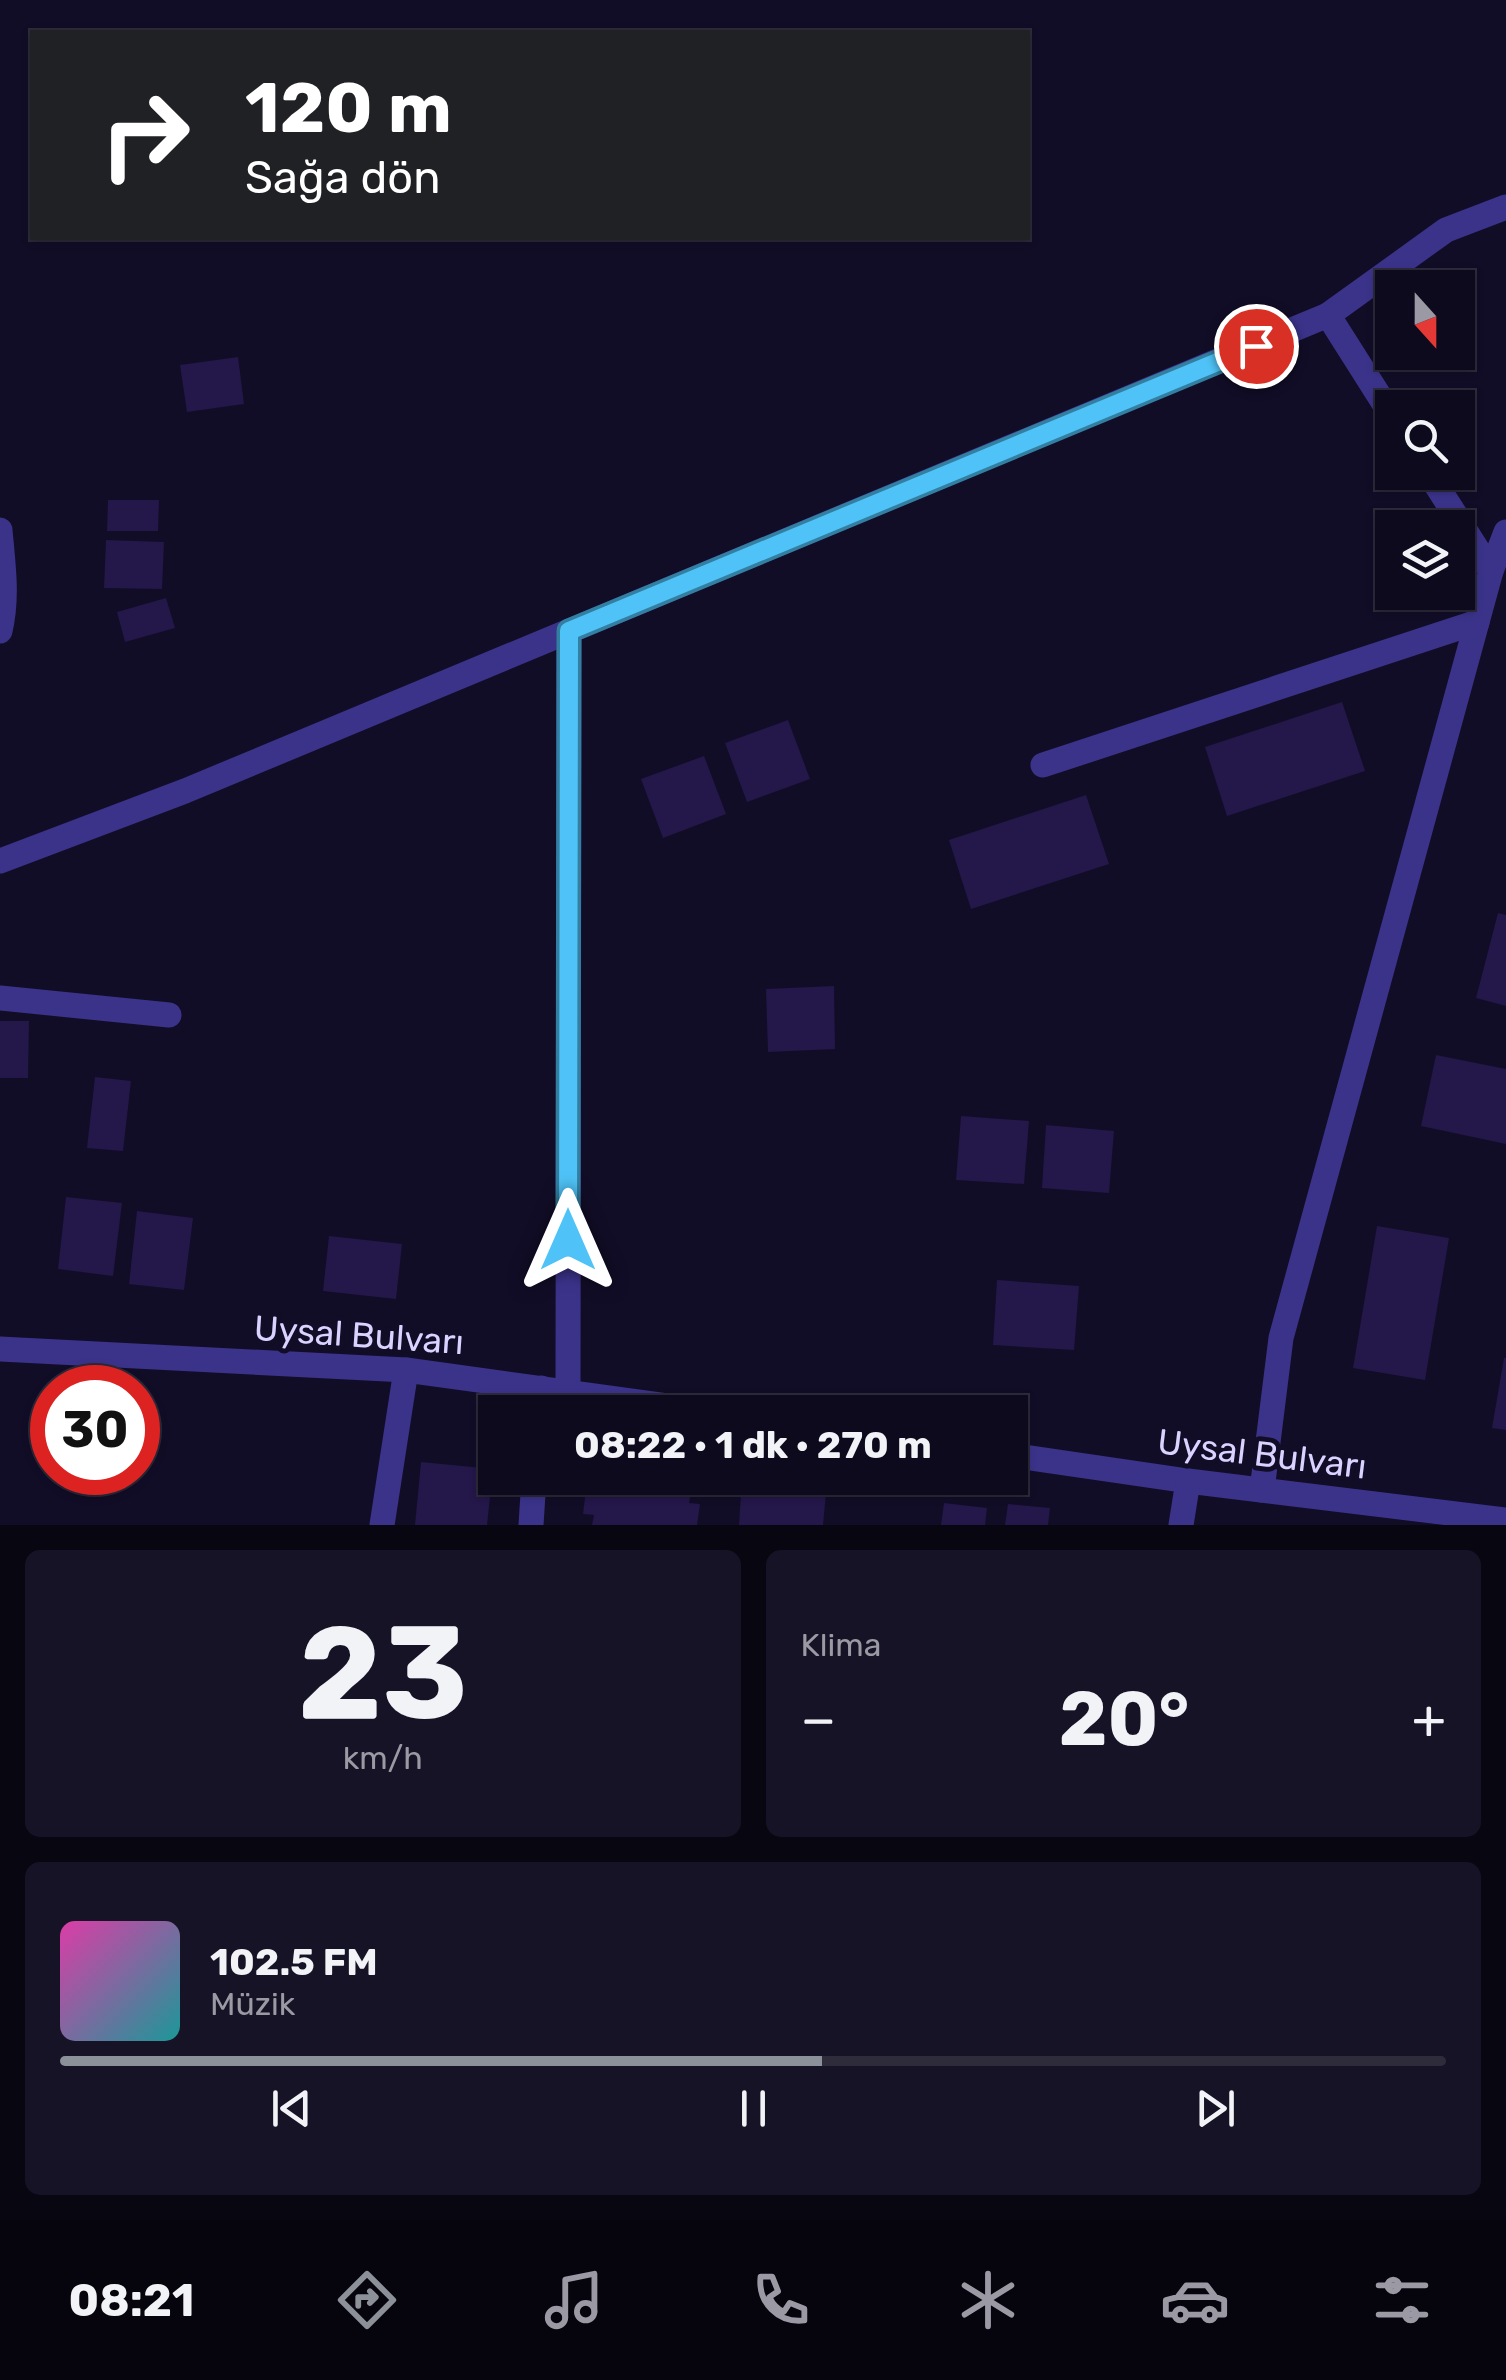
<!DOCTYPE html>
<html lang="tr">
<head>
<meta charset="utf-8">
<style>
  :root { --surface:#0e0a1d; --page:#171326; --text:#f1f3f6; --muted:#9b9aa4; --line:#2e2b3b; --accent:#8c9099 }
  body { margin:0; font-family:Rubik,sans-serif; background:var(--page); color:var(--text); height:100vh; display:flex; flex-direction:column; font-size:38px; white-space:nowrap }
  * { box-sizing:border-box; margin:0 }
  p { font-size:32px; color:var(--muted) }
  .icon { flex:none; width:55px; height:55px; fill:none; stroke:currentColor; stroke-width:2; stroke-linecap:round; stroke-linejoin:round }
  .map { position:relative; height:1525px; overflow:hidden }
  .drawer { display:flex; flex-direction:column; gap:25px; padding:25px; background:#080610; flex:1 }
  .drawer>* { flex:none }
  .banner { position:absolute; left:30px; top:30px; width:1000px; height:210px; border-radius:0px; box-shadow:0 2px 8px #0004,0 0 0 2px var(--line); background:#202124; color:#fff; overflow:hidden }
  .needle { width:65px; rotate:159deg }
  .buttons { position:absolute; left:1375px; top:270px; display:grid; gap:20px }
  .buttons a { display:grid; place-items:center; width:100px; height:100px; border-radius:0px; background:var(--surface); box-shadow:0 2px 8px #0004,0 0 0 2px var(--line); font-size:50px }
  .speed { position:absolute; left:30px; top:1365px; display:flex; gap:20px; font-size:50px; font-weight:700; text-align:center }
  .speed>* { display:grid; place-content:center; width:130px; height:130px; border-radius:50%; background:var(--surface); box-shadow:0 2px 8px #0004,0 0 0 2px var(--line); line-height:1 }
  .speed .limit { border:15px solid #d22; background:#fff; color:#111 }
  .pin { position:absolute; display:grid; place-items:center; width:85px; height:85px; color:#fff; margin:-42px; border:5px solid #fff; border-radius:50%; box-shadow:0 2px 10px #0007 }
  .me { position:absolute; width:110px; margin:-55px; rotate:0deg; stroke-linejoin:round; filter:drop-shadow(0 0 8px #0008) }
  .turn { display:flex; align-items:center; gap:35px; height:210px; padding:0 50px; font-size:45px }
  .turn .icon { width:130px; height:130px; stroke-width:2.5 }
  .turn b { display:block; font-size:70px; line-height:85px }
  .big { font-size:75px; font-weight:700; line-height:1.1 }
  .drawer .widget { flex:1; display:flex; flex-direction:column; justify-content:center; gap:15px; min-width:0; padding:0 35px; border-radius:15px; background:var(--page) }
  .drawer .dial { align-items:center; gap:0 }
  .dial b { font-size:130px; line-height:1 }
  .song { display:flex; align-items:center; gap:30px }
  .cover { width:120px; height:120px; border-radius:15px; background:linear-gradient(135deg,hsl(320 70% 55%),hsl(180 70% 35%)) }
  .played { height:10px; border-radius:5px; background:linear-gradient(90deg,var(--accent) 55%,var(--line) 55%) }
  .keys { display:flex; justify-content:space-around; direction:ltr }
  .heat { display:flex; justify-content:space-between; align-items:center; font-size:55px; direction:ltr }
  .drawer .tiles { flex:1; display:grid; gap:25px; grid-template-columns:1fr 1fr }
  .widget:last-child { grid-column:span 2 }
  .trip { position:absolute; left:478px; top:1395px; width:550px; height:100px; border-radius:0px; background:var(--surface); box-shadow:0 2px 8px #0004,0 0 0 2px var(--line); font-weight:700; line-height:100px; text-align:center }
  .tab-bar { display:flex; height:160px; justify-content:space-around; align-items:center; background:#06040c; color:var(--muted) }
  .tab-bar .icon { width:70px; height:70px }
  .tab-bar .active { color:var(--accent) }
  .tab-bar b { font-size:45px; color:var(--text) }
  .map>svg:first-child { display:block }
  .building { fill:#241749 }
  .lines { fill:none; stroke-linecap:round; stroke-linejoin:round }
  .minor { stroke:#3b338a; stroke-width:25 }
  .tertiary { stroke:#3b338a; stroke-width:25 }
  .route-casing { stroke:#337fa1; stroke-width:25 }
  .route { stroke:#4fc3f7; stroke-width:18 }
  .labels { text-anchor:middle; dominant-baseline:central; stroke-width:10; stroke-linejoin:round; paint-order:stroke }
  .street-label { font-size:35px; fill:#dad2ff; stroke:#120d27 }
</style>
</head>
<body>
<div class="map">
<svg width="1506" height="1525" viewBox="0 0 1506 1525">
  <rect width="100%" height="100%" fill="#120d27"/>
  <g class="building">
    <polygon points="238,357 244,404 187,412 180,365"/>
    <polygon points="108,500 159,500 158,531 107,531"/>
    <polygon points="106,540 164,542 162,589 104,588"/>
    <polygon points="166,598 175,628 125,642 117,612"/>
    <polygon points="1342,702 1365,771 1227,816 1205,747"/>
    <polygon points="788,720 810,779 747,802 725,743"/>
    <polygon points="704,756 726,814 663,838 641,779"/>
    <polygon points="1086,795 1109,864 971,909 949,840"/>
    <polygon points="1498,913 1506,915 1506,1006 1476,998"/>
    <polygon points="834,986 835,1049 768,1052 766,989"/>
    <polygon points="0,1021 29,1021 28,1078 0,1078"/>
    <polygon points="1436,1055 1506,1069 1506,1144 1421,1126"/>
    <polygon points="95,1077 131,1081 123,1151 87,1148"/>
    <polygon points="961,1116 1029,1121 1024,1184 956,1180"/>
    <polygon points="1046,1125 1114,1131 1109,1193 1042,1188"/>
    <polygon points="66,1197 122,1203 113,1276 58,1269"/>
    <polygon points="137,1211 193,1218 184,1290 129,1284"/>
    <polygon points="1377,1226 1449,1238 1425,1380 1353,1368"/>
    <polygon points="329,1236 402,1244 396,1299 323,1291"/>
    <polygon points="997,1280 1079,1286 1074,1350 993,1345"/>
    <polygon points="1504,1358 1506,1358 1506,1430 1492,1428"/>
    <polygon points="421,1462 493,1469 487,1525 415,1525"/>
    <polygon points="601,1478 673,1478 693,1480 689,1503 700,1504 697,1525 592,1525 594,1515 583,1514 586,1489 600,1491"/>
    <polygon points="742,1478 827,1483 823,1525 739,1525"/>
    <polygon points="944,1503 987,1508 985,1525 941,1525"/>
    <polygon points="1008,1504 1050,1508 1048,1525 1005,1525"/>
  </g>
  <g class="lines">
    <g class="minor">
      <polyline points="1328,315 1446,230 1506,207"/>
      <polyline points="1428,472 1491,571"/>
      <path d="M 0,530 C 3,564 8,597 0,631"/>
      <polyline points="1043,765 1477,622"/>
      <polyline points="0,861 185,791 1328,315 1392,416"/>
      <polyline points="0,998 169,1015"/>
      <polyline points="568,1392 569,631"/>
      <polyline points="539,1412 541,1388"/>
      <polyline points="1262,1490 1281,1338 1491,571 1506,532"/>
      <polyline points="382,1525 406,1370"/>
      <polyline points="531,1525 534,1478"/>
    </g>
    <g class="tertiary">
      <polyline points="0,1349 406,1370 711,1412"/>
      <polyline points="1010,1455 1188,1481 1506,1520"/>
      <polyline points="1181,1525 1188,1481"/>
    </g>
  </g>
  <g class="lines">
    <defs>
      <polyline id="route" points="568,1240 569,631 1256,346"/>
    </defs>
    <use href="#route" class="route-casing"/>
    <use href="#route" class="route"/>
  </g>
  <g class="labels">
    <g class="street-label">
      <text transform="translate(359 1335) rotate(4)">Uysal Bulvarı</text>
      <text transform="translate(1262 1454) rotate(7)">Uysal Bulvarı</text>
    </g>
  </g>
</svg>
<div class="buttons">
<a><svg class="needle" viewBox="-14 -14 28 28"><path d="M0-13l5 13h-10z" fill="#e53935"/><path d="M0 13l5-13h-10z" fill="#9b9aa4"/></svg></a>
<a><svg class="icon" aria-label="search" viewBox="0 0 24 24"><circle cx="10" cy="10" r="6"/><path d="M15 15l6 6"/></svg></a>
<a><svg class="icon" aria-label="layers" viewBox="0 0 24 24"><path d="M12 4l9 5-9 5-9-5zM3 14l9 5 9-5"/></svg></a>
</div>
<div class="speed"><div class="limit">30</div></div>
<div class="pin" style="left:1256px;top:346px;background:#d93025"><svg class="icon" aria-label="arrive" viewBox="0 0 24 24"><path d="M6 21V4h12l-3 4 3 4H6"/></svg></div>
<svg class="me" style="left:568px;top:1240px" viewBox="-20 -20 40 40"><path d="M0-17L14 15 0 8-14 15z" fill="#4fc3f7" stroke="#fff" stroke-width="4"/></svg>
<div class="trip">08:22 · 1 dk · 270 m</div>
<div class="banner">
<div class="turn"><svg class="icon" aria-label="right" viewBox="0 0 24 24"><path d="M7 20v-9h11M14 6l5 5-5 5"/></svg><div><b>120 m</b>Sağa dön</div></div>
</div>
</div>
<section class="drawer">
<div class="tiles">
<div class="widget dial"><b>23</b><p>km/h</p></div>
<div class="widget"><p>Klima</p>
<div class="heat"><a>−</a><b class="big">20°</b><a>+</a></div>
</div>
<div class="widget">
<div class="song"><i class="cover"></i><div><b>102.5 FM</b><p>Müzik</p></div></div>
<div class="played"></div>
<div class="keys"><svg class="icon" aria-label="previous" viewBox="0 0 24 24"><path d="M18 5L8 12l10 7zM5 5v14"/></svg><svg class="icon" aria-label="pause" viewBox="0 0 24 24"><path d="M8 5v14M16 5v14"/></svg><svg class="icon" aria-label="next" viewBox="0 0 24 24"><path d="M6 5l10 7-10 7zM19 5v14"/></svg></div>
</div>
</div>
</section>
<nav class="tab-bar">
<b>08:21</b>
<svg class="icon active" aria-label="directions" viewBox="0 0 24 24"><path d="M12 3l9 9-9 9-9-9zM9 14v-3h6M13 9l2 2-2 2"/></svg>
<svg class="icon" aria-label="music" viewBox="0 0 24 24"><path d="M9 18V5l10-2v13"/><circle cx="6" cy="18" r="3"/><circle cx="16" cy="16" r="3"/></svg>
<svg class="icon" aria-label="phone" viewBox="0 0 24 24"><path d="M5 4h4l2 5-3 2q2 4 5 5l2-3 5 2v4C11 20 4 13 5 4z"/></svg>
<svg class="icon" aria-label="climate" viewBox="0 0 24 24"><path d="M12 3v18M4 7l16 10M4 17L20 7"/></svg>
<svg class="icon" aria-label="car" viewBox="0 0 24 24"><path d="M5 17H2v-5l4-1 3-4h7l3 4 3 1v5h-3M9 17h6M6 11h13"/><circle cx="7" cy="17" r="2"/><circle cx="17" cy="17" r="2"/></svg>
<svg class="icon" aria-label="filters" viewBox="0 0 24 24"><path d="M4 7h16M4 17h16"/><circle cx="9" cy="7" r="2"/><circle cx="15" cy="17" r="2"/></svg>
</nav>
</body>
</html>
